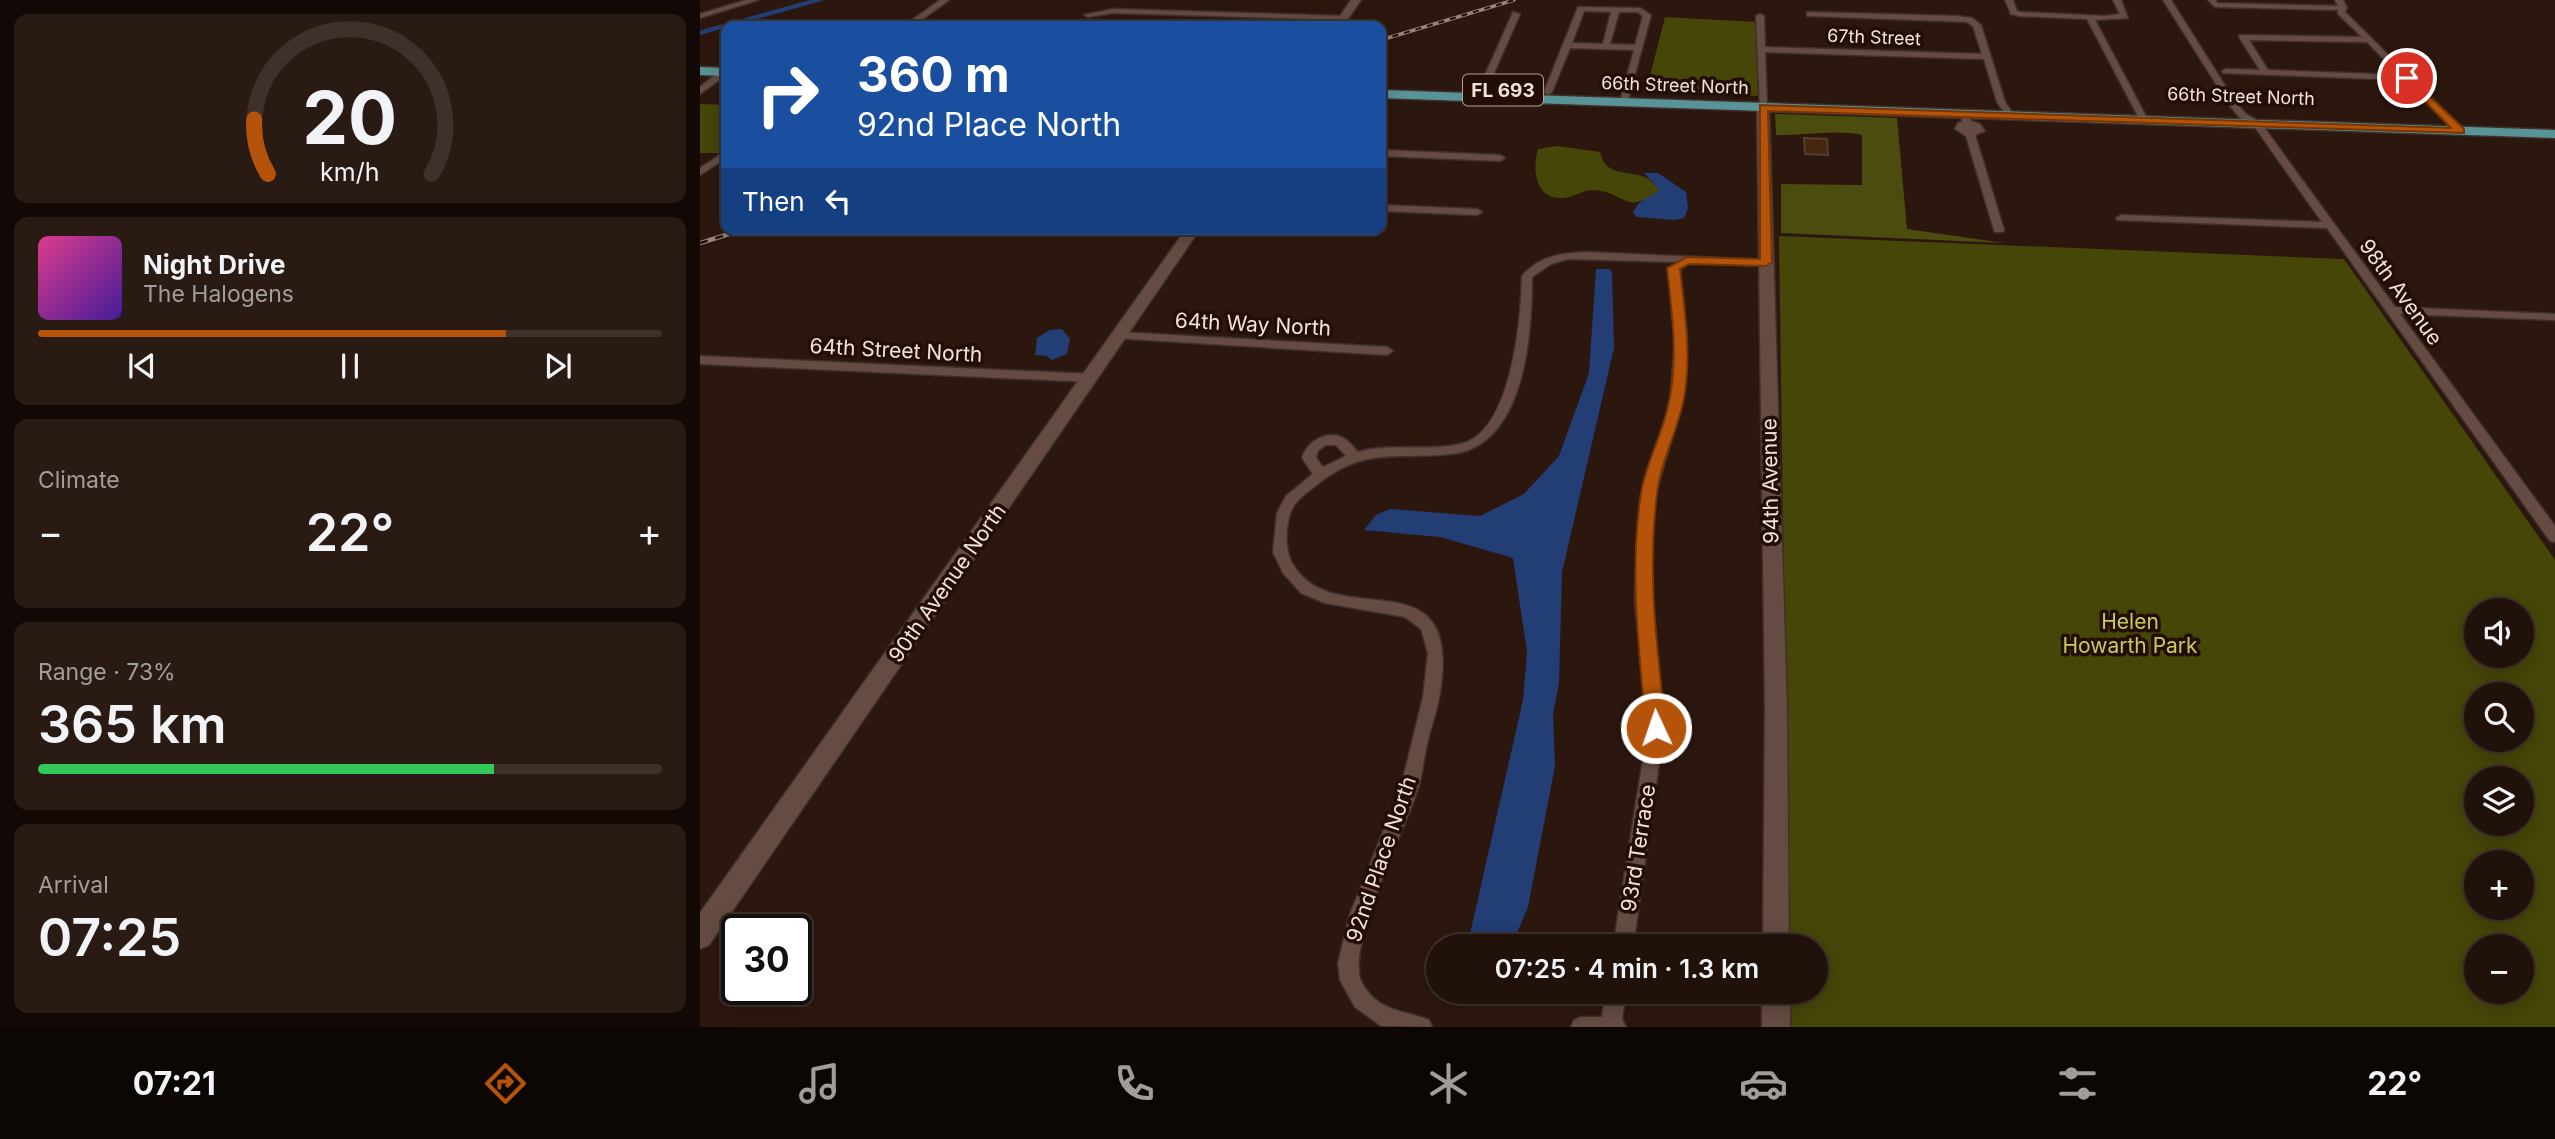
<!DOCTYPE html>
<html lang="en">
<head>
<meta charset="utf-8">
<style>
  :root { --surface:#21110b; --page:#291a14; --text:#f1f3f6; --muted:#a29d9d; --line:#3e312c; --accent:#b45309 }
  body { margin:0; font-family:Inter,sans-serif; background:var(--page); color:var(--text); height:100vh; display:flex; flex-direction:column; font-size:26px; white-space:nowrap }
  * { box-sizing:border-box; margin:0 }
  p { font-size:23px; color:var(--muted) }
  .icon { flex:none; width:38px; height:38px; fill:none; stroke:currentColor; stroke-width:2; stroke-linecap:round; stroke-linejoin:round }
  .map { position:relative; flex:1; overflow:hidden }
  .sheet { display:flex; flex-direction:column; gap:14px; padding:14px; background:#120906; width:700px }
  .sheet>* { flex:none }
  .guide { position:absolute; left:21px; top:21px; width:665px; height:214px; border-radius:14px; box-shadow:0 4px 18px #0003,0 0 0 2px var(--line); background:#1a4fa0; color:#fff; overflow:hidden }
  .controls { position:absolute; left:1764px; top:598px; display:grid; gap:14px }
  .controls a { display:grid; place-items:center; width:70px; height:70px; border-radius:50%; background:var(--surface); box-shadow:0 4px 18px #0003,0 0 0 2px var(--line); font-size:35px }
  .speed { position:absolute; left:21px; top:914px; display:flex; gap:14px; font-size:35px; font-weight:700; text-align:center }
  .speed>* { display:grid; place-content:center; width:91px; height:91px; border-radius:50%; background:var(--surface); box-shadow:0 4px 18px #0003,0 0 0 2px var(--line); line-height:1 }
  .speed .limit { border:4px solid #111; border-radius:10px; background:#fff; color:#111 }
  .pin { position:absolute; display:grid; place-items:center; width:60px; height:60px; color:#fff; margin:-30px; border:4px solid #fff; border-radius:50%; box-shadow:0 2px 7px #0007 }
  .me { position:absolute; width:77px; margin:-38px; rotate:357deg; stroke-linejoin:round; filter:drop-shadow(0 0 5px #0008) }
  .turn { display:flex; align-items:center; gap:24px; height:147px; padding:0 21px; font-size:32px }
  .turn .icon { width:91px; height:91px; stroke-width:2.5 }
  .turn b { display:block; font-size:49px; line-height:60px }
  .then { display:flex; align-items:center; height:66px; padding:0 21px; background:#0003; gap:14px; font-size:26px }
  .big { font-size:52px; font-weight:600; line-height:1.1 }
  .sheet .widget { flex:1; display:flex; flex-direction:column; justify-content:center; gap:10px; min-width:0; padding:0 24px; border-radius:14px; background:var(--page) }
  .sheet .dial { align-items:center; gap:0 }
  .dial svg { height:182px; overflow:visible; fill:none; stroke:var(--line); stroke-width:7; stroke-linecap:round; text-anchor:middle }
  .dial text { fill:var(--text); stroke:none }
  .song { display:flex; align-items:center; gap:21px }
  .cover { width:84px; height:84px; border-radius:10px; background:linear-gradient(135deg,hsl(330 70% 55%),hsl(260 70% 35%)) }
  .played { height:7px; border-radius:4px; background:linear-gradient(90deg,var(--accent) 75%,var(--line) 75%) }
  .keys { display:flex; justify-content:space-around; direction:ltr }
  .heat { display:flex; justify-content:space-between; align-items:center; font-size:38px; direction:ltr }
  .charge { height:10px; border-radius:5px; background:linear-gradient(90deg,#34c759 73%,var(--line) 0) }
  .trip { position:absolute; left:726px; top:934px; width:402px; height:70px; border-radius:35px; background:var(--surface); box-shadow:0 4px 18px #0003,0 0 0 2px var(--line); font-weight:600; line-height:70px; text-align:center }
  .tab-bar { display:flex; height:112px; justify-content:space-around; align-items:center; background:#0d0704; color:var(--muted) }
  .tab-bar .icon { width:49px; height:49px }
  .tab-bar .on { color:var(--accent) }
  .tab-bar b { font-size:32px; color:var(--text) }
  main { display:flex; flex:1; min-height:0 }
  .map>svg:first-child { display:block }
  .green { fill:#454608; fill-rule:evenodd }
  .forest { fill:#4b4c0d }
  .water { fill:#233d75 }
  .building { fill:#46270d; stroke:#533f2f; stroke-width:2 }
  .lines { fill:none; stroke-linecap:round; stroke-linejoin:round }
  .street-casing { stroke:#3f302c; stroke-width:3 }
  .secondary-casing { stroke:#3f302c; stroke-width:3 }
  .primary-casing { stroke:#3f302c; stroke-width:3 }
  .street { fill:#654b42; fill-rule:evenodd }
  .secondary { fill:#654b42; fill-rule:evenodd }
  .primary { fill:#589397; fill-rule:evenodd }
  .rail-far1-casing { stroke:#96847d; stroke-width:3.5 }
  .rail-casing { stroke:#96847d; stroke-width:4.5 }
  .rail-far1 { stroke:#220e06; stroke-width:2; stroke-dasharray:6; stroke-linecap:butt }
  .rail { stroke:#220e06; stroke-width:2.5; stroke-dasharray:8; stroke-linecap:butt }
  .route { fill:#b45309; stroke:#753606; stroke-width:2 }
  .labels { text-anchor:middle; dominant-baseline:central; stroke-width:7; stroke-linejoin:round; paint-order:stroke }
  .far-street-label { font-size:18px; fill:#f1e2dc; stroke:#220e06 }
  .shield { fill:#220e06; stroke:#b3a29c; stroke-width:2 }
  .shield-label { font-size:19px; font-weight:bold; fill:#f1e2dc }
  .street-label { font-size:21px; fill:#f1e2dc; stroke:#220e06 }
  .park-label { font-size:21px; fill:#c7cb5f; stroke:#220e06 }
</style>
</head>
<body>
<main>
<section class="sheet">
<div class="widget dial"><svg viewBox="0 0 100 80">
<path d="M14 69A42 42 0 1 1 86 69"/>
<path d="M14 69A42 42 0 0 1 8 45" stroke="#b45309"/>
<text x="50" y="56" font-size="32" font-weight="700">20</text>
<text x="50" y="72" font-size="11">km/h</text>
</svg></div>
<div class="widget">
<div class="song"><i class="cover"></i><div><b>Night Drive</b><p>The Halogens</p></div></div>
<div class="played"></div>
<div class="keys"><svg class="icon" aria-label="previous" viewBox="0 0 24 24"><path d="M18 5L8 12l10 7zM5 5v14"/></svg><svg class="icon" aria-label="pause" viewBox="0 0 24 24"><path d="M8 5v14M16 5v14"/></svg><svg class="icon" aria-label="next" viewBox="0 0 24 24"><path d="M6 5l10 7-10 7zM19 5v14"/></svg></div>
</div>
<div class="widget"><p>Climate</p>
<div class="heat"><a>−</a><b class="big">22°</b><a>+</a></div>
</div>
<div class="widget"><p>Range · 73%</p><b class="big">365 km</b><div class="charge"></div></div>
<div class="widget"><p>Arrival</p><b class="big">07:25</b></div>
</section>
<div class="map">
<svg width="1855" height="1027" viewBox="0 0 1855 1027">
  <rect width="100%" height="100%" fill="#2c170f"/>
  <g class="green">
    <polygon points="965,17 1056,22 1058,96 946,92"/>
    <polygon points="0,104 26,105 26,148 19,153 0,153"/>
    <path d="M 857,146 L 900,152 C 906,178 927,169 947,178 C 952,181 956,186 960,190 C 924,216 929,194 895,190 C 884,189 874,197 863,198 C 835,200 832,169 838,149 Z"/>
    <path d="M 1079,236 L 1644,259 L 1855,560 L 1855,1027 L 1090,1027 L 1090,992 L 1116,992 L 1116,947 L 1089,947 ZM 1776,611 L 1822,611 L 1822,656 L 1776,656 ZM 1776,695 L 1822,695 L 1822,740 L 1776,740 ZM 1776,779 L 1822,779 L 1822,824 L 1776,824 ZM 1776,863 L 1822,863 L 1822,908 L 1776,908 ZM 1776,947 L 1822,947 L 1822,992 L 1776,992 Z"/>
  </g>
  <path class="forest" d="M 1075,114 L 1197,118 L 1207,229 L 1304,243 L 1081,233 L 1081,184 L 1162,185 L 1162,135 C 1136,129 1104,136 1076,135 Z"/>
  <g class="water">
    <polygon points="110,0 125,0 0,35 0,31 5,29"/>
    <polygon points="944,173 958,173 986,192 988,208 984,218 974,220 936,217 933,212 939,203 960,190"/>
    <polygon points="896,269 909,269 912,272 914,348 862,572 859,683 853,714 855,766 828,907 811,947 767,947 823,700 827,652 813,558 740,537 664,530 676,515 690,509 780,516 824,494 859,456 889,373"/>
    <polygon points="362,329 370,339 367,354 352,360 347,356 335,355 337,338 350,330"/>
  </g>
  <polygon class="building" points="1104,138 1127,139 1128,155 1105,154"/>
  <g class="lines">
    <defs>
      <g id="street">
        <polygon points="46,0 58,0 0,18 0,14"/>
        <polygon points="240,0 249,0 213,26 204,26"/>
        <polygon points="1305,0 1313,0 1317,11 1320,12 1405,16 1420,14 1413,0 1421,0 1428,18 1395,20 1448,120 1447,122 1440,120 1387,19 1319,16 1311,14"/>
        <polygon points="1463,0 1471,0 1536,103 1546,114 1560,122 1695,307 1855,314 1855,320 1700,314 1855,526 1855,542 1850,541 1627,228 1417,220 1416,218 1421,215 1622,222 1554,126 1540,118 1530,106"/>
        <path d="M 1508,0 L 1516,0 L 1517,3 L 1638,6 L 1635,0 L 1643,0 L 1647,8 L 1645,12 L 1765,131 L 1757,133 L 1705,80 L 1523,73 L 1522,71 L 1526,69 L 1560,70 L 1539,37 L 1540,35 L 1662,37 L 1638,14 L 1638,10 L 1515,7 ZM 1549,40 L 1667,42 L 1699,75 L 1568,70 Z"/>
        <path d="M 878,7 L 940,8 L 951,15 L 927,104 L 920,102 L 934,50 L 870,48 L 852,92 L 848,95 L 844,92 ZM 884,11 L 911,12 L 903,44 L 872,43 ZM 919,12 L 938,12 L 943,16 L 935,45 L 910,44 Z"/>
        <polygon points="413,9 644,16 648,18 644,20 413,13 388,17 384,15"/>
        <polygon points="813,12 820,14 783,98 776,100 775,98"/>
        <polygon points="1107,12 1257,16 1272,18 1281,25 1305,102 1314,115 1307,117 1297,102 1284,59 1065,52 1067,107 1060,109 1056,16 1060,14 1064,16 1065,47 1282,54 1273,26 1267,22 1110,16 1107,16"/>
        <polygon points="23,69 26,69 26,75 0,94 0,87"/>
        <polygon points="1261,112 1267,112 1271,121 1280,124 1285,131 1275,135 1304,230 1303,232 1295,232 1294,230 1266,136 1255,129 1258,123 1262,122"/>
        <polygon points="681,150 800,155 805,158 800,161 681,156"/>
        <polygon points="26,151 26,158 0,175 0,168"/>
        <polygon points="681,205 777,209 782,212 777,215 681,211"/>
        <path d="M 886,252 L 1066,260 L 1071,263 L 1066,266 L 991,263 L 980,269 L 987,341 L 982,405 L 956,491 L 951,551 L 951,601 L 964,728 L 933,947 L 913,947 L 948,728 L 935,601 L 937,551 L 942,491 L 970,405 L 975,341 L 969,268 L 977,262 L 868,259 L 851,264 L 832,277 C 832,334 825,447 751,454 C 698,460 667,446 619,483 C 610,491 598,497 592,509 C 586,523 584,546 591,561 C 631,639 767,546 739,698 C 736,715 729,732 726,749 C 723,763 722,778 717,791 C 705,829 644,950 662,983 C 679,1013 702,1009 729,1020 L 732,1027 L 681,1026 L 655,1007 L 640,980 L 638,963 L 650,914 L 701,787 L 723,697 L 728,653 L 721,629 L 705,617 L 625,603 L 601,593 L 583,573 L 573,552 L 577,513 L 586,496 L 613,474 L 602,458 C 607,441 629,428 645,439 C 650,442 654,448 658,452 C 694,442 727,452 760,444 C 812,433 821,319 822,276 C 839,256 861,253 886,252 ZM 625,445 L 636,445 L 646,456 L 623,467 L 616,458 L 618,451 Z"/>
        <polygon points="418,332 687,347 693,351 687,355 414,338 414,334"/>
        <polygon points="0,356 391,374 397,378 391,382 0,364"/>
        <polygon points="906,992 926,992 922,1019 926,1027 871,1027 874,1020 881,1017 902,1017"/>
      </g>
      <g id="secondary">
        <polygon points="651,0 661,0 643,26 633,26"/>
        <polygon points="1063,103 1069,107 1087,709 1089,947 1063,947 1065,709 1057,107"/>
        <polygon points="486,229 500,229 9,945 0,949 0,913"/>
        <rect x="1062" y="992" width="28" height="35"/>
      </g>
      <g id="primary">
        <polygon points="0,67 26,68 26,76 0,75"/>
        <polygon points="681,90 1855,130 1855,138 681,98"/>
      </g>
    </defs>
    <use href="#street" class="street-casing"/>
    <use href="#secondary" class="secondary-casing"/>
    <use href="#primary" class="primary-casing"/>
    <use href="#street" class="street"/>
    <use href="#secondary" class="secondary"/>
    <use href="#primary" class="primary"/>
    <defs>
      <polyline id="rail-far1" points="681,40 814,0"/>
      <polyline id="rail" points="0,243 45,229"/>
    </defs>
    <use href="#rail-far1" class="rail-far1-casing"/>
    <use href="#rail" class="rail-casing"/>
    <use href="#rail-far1" class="rail-far1"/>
    <use href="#rail" class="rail"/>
  </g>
  <path class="route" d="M 1707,75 L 1764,129 L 1764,133 L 1068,111 L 1072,262 L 1066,266 L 989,264 L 980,269 C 985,314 993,363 982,407 C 975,436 960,465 957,494 C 947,575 957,648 966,728 L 963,734 L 956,736 L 949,734 L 946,728 C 939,650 929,572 941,493 C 946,463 962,435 968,406 C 979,361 972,313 967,268 L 987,257 L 1060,259 L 1060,105 L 1751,128 L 1704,80 L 1703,78 Z"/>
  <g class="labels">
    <g class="far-street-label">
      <text transform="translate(1174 37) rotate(2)">67th Street</text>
      <text transform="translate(975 85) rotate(2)">66th Street North</text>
      <text transform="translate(1541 96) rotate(2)">66th Street North</text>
    </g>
    <rect class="shield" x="763" y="74.5" width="80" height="31" rx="5"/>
    <g class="shield-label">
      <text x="803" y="90">FL 693</text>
    </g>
    <g class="street-label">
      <text transform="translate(1701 292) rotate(54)">98th Avenue</text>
      <text transform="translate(553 324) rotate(3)">64th Way North</text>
      <text transform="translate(196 350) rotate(3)">64th Street North</text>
      <text transform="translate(1070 481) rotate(-91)">94th Avenue</text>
      <text transform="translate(247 583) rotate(-55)">90th Avenue North</text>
      <text transform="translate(938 848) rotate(-81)">93rd Terrace</text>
      <text transform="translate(681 859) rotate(-71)">92nd Place North</text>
    </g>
    <g class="park-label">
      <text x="1430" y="621">Helen<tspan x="1430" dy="24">Howarth Park</tspan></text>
    </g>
  </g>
</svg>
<div class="controls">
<a><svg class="icon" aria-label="sound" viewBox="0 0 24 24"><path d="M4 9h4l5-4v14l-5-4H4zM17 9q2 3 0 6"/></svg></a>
<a><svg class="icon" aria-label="search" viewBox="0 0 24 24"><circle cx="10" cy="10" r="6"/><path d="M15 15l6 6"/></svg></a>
<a><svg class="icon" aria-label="layers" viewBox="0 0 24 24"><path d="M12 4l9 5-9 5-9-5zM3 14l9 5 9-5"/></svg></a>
<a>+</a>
<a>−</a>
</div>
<div class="speed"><div class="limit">30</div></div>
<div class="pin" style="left:1707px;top:78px;background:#d93025"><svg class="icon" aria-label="arrive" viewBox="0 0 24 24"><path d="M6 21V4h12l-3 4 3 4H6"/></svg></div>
<svg class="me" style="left:956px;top:728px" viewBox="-20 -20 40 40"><circle r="17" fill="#b45309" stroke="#fff" stroke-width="3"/><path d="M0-11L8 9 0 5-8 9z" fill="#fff"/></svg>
<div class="trip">07:25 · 4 min · 1.3 km</div>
<div class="guide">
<div class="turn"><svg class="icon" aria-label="right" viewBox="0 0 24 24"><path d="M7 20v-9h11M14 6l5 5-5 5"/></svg><div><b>360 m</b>92nd Place North</div></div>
<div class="then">Then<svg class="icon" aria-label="left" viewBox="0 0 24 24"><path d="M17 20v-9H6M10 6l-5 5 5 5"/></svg></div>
</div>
</div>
</main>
<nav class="tab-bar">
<b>07:21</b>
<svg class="icon on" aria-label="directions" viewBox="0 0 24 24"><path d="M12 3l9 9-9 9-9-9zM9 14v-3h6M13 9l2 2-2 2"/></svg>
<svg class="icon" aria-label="music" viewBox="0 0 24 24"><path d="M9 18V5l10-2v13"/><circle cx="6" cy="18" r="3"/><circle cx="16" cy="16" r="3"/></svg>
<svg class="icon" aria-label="phone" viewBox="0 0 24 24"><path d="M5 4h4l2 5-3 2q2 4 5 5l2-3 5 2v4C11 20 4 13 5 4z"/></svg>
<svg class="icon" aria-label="climate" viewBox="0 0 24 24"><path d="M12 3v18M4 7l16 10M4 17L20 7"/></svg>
<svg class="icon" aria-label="car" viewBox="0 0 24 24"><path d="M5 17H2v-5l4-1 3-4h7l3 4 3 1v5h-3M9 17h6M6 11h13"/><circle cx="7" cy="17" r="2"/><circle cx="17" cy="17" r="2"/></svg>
<svg class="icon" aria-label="filters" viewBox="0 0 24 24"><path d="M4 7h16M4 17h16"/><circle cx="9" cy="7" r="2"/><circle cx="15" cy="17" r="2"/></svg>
<b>22°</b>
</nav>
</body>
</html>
